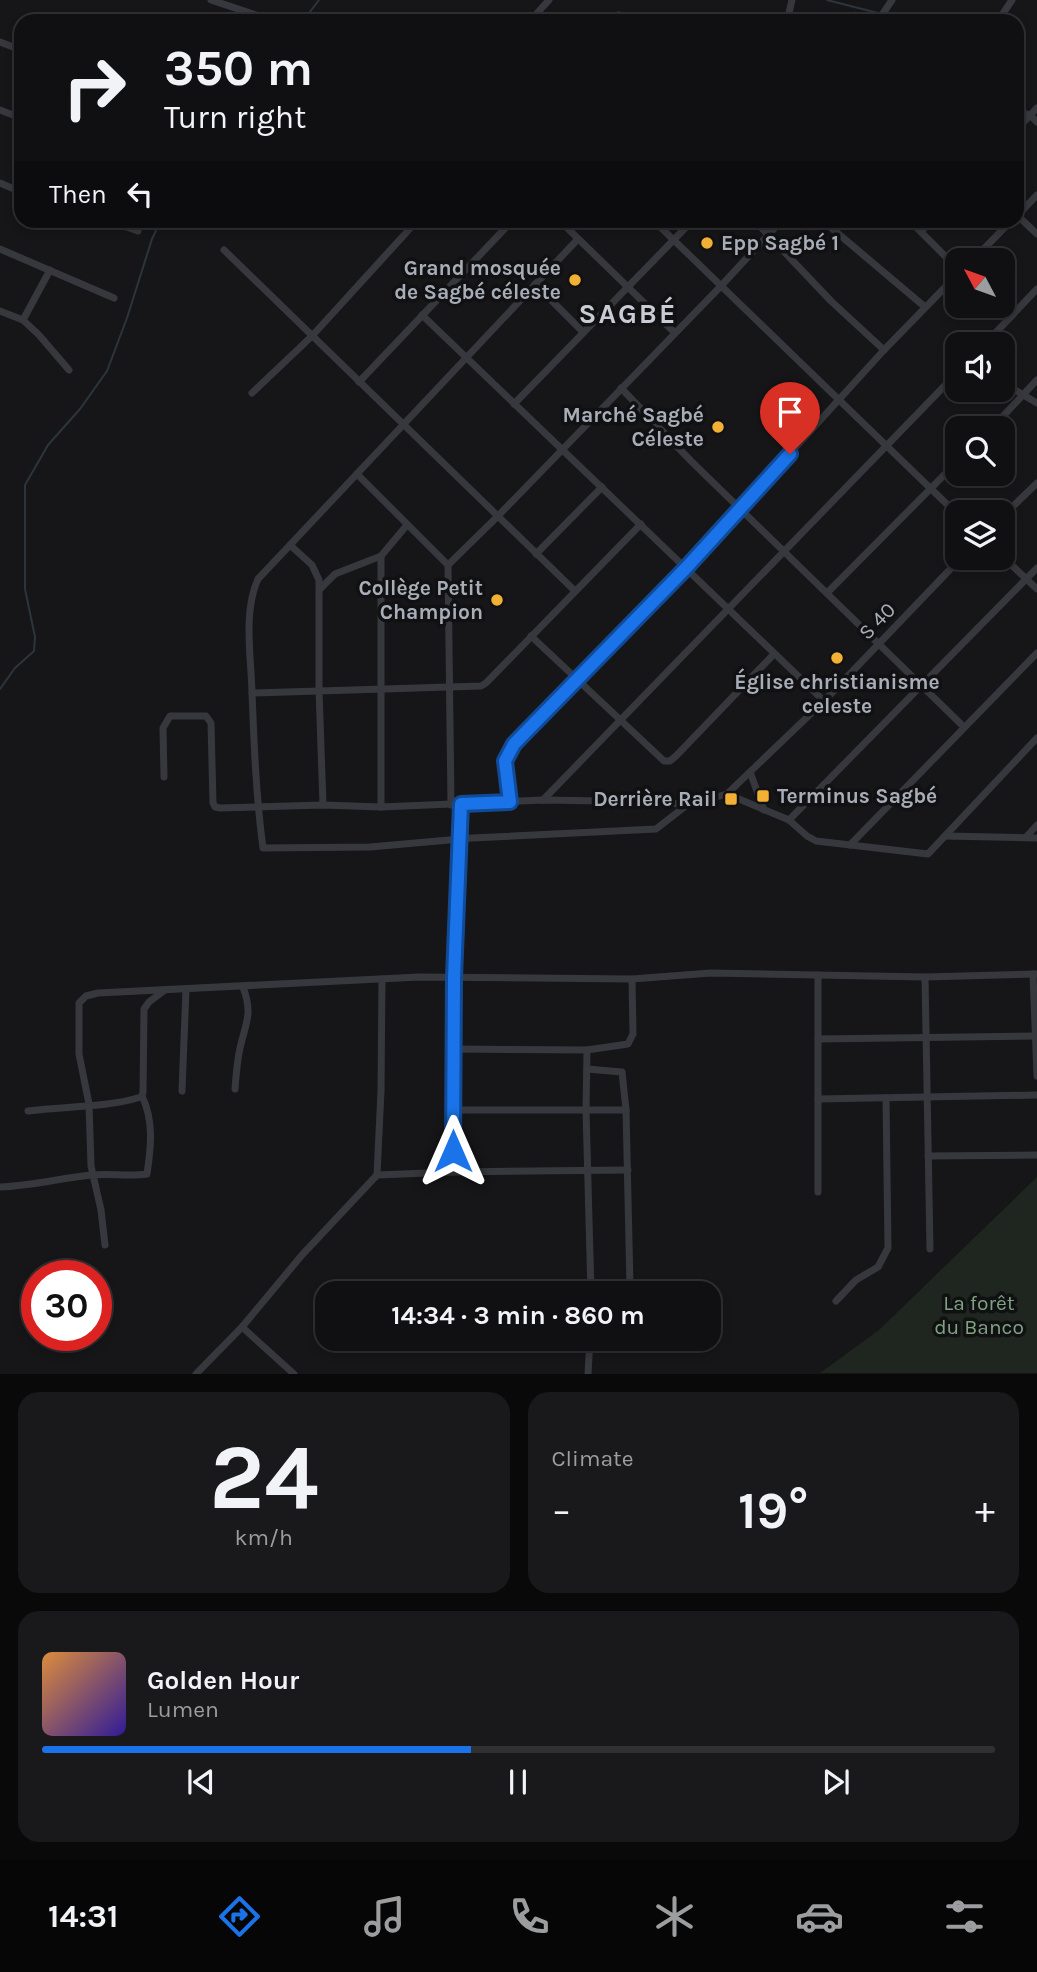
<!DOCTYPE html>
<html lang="en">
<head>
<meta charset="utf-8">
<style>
  :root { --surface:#101012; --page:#19191b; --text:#f1f3f6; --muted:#9c9d9f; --line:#303032; --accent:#1a73e8 }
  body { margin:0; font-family:Karla,sans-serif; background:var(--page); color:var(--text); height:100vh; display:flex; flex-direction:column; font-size:26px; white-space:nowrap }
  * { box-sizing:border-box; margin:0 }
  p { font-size:23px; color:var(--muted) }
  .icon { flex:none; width:38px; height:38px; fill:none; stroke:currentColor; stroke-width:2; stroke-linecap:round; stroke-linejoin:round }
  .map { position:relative; height:1374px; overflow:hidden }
  .side { display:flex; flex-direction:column; gap:18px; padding:18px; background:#09090a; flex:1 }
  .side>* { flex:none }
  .guide { position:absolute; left:14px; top:14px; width:1010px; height:214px; border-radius:21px; box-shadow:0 4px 10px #0003,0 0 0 2px var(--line); background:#101012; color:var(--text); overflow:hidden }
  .needle { width:46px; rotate:311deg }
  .fabs { position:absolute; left:945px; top:248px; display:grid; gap:14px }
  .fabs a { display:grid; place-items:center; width:70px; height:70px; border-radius:14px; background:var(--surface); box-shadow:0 4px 10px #0003,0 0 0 2px var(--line); font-size:35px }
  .speed { position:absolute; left:21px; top:1260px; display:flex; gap:14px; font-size:35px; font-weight:700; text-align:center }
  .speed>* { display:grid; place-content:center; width:91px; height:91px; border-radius:50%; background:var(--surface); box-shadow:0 4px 10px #0003,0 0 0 2px var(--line); line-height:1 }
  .speed .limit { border:10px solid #d22; background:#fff; color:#111 }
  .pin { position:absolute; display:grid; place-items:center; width:60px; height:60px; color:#fff; margin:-72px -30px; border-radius:50% 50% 50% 0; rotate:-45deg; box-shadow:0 0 7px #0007 }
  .pin .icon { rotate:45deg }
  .me { position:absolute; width:77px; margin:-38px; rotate:0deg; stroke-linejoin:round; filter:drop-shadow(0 0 5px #0008) }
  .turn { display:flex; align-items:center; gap:24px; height:147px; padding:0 35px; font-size:32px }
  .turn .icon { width:91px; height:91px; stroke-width:2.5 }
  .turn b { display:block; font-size:49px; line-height:60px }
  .then { display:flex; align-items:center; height:66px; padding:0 35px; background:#0003; gap:14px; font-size:26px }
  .big { font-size:52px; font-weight:700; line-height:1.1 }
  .side .card { flex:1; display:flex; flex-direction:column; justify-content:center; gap:10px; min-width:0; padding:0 24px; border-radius:21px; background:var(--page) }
  .side .dial { align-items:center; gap:0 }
  .dial b { font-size:91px; line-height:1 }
  .song { display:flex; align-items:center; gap:21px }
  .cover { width:84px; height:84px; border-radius:10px; background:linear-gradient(135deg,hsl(30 70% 55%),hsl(250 70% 35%)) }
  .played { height:7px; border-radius:4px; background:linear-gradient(90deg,var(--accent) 45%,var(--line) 45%) }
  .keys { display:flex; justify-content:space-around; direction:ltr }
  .heat { display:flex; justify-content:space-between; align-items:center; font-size:38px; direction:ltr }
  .side .tiles { flex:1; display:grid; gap:18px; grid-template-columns:1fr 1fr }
  .card:last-child { grid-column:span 2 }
  .trip { position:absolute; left:315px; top:1281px; width:406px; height:70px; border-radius:21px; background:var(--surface); box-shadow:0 4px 10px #0003,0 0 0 2px var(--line); font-weight:700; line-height:70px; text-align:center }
  .menu { display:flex; height:112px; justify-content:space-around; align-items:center; background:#060607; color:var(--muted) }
  .menu .icon { width:49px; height:49px }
  .menu .on { color:var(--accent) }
  .menu b { font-size:32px; color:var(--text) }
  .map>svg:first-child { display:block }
  .green { fill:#1e261f }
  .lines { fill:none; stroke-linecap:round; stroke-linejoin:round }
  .stream { stroke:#2c353c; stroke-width:2 }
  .minor { stroke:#37383d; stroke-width:7 }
  .route-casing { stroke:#114b97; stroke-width:18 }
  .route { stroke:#1a73e8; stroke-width:12 }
  .poi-dot { fill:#f2b134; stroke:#111113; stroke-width:2.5 }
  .labels { text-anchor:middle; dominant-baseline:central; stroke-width:7; stroke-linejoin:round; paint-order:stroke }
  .poi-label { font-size:21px; font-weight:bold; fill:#a8adb8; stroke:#111113; text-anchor:end }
  .street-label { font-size:21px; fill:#a8adb8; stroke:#111113 }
  .park-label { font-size:21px; fill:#7fa381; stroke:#111113 }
  .district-label { font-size:28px; font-weight:bold; letter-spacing:2px; fill:#c9ccd4; stroke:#111113 }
</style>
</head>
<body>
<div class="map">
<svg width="1037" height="1374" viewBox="0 0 1037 1374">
  <rect width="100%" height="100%" fill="#161618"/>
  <polygon class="green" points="1037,1177 1037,1373 820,1373 879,1330"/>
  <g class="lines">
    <g class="stream">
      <polyline points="827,0 878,13"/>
      <path d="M 887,15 C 913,22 933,16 958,21"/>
      <polyline points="303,21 319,0"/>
      <polyline points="1017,39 1025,39"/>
      <polyline points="0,689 15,668 34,651 35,637 25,589 25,485 48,445 80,409 107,371 127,318 152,239 161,220"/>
    </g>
    <g class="minor">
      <polyline points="211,0 274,21"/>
      <polyline points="530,21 549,0"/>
      <polyline points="613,21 619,15"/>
      <polyline points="787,21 792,0"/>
      <polyline points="878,21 892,0"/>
      <polyline points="998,21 1012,0"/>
      <polyline points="0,42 21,50"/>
      <polyline points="0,110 21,118"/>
      <polyline points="1017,111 1030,115 1037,122"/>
      <polyline points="1017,129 1037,108"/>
      <polyline points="0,183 21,192"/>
      <polyline points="1017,215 1037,234"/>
      <polyline points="1017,216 1037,195"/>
      <polyline points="107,220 138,231"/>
      <polyline points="559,220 674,332"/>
      <polyline points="653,220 957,514"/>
      <polyline points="754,220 831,301 884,350"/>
      <polyline points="822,220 925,307"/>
      <polyline points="909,220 957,268"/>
      <polyline points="921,232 932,220"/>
      <path d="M 578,239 L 258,579 C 243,612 251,656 252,692 C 254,744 256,796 263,848 L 370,847 L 472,838 L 656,829 L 687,805 L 727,794 L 789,820 L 807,836 L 816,841 L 928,854 L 1037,738"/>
      <polyline points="0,249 114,298"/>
      <polyline points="224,250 575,591"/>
      <polyline points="972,261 1012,220"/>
      <polyline points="535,284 583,332"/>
      <polyline points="997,306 1010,318"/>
      <polyline points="0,311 23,320 39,335 69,370"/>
      <polyline points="422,315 824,701"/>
      <polyline points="23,320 50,270"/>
      <polyline points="984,345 1037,289"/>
      <polyline points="359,382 513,220"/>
      <polyline points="1003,383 1037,403"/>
      <polyline points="621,388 691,461 964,727"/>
      <polyline points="252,393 312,336 415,223"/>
      <polyline points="514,404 693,220"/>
      <polyline points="991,429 1037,380"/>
      <polyline points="357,474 448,565 451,805"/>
      <polyline points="1003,516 1037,483"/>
      <polyline points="290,545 312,565 319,580 319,690 323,805"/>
      <polyline points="536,554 602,487"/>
      <polyline points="1003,557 1037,589"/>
      <polyline points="448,565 497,517 720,287 782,220"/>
      <polyline points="320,589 335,574 381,556 407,525"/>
      <polyline points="827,593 957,462"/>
      <polyline points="531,636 664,761 670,761 676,756 774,654"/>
      <polyline points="252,693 481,686 486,683 641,524"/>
      <polyline points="750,772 764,810"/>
      <polyline points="164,777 163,728 170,716 206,716 211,723 213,803 215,807 220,808 323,805 381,807 543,800 663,802 687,805"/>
      <polyline points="727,794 824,701 961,558"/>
      <polyline points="543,800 957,373"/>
      <polyline points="510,802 505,761 514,745 686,568 884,350 957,275"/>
      <polyline points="381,807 381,556"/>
      <polyline points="789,820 1037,568"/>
      <polyline points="945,836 1037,838"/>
      <polyline points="1027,836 1037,825"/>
      <polyline points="850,845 1037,653"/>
      <polyline points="1033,974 1037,1076"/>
      <polyline points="925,977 930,1249"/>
      <polyline points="818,1039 1037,1036"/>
      <polyline points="453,1049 587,1050 628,1044 633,1034 632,979"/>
      <polyline points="587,1050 586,1110 591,1293"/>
      <polyline points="587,1069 622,1072 626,1110"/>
      <path d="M 235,1089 C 236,1075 237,1062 240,1048 C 246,1022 253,1014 243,987"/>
      <polyline points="182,1091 186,989"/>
      <polyline points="818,1099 1037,1095"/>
      <polyline points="453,1110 626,1110 630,1286"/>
      <path d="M 28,1111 C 66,1106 105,1108 141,1097 L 143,1093 L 144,1009 L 149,1002 L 165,990"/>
      <polyline points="928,1156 1037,1155"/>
      <polyline points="453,1172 454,977 461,804"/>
      <polyline points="377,1175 381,1091 382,979"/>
      <path d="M 0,1187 C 31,1186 61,1178 92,1175 C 111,1173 128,1177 147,1174 C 151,1147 154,1121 142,1096"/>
      <polyline points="818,1192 818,975"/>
      <polyline points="105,1245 101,1210 91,1166 89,1104 79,1054 79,1003 86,996 98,993 419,977 632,979 711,973 925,977 1037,974"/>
      <polyline points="836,1301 856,1280 878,1267 888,1248 886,1098"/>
      <polyline points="242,1327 294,1374"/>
      <polyline points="196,1374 242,1327 302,1255 377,1175 453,1172 628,1170"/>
      <polyline points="588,1374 590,1339"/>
    </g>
  </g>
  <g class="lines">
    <defs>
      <polyline id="route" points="453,1151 454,977 461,804 510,802 505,761 514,744 686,568 790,454"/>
    </defs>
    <use href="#route" class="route-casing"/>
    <use href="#route" class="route"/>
  </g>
  <g class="poi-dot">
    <circle cx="707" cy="243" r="7"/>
    <circle cx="575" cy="280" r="7"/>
    <circle cx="718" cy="427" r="7"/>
    <circle cx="497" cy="600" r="7"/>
    <circle cx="837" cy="658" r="7"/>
    <rect x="756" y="789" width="14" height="14" rx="3.5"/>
    <rect x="724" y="792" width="14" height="14" rx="3.5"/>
  </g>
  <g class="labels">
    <g class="poi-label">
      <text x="721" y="243" text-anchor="start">Epp Sagbé 1</text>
      <text x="561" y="268">Grand mosquée<tspan x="561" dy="24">de Sagbé céleste</tspan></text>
      <text x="704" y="415">Marché Sagbé<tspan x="704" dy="24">Céleste</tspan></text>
      <text x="483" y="588">Collège Petit<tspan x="483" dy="24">Champion</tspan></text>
      <text x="837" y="682" text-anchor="middle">Église christianisme<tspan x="837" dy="24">celeste</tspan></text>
      <text x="777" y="796" text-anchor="start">Terminus Sagbé</text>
      <text x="717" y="799">Derrière Rail</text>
    </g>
    <g class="street-label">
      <text transform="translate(877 621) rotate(-46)">S 40</text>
    </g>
    <g class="park-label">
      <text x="979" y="1303">La forêt<tspan x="979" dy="24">du Banco</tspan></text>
    </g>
    <g class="district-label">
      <text x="628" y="313">SAGBÉ</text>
    </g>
  </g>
</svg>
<div class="fabs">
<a><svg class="needle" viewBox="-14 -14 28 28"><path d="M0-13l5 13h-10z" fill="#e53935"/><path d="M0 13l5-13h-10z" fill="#9c9d9f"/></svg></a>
<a><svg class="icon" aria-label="sound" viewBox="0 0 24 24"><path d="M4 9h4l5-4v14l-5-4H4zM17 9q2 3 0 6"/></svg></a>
<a><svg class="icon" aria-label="search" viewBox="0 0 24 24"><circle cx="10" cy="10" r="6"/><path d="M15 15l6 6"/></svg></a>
<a><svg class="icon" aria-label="layers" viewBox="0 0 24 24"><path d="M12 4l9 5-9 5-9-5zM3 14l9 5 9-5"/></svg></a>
</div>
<div class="speed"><div class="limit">30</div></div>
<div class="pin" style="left:790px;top:454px;background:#d93025"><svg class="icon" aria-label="arrive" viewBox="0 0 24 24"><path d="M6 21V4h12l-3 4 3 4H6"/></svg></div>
<svg class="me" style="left:453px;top:1151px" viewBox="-20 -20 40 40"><path d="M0-17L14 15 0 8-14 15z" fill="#1a73e8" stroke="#fff" stroke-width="4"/></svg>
<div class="trip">14:34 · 3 min · 860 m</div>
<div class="guide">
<div class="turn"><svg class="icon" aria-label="right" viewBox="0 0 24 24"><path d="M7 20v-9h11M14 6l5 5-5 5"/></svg><div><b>350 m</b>Turn right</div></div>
<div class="then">Then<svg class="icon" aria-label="left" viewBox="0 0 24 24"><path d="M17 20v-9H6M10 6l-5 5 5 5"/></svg></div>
</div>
</div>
<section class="side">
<div class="tiles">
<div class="card dial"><b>24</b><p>km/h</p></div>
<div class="card"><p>Climate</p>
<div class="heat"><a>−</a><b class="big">19°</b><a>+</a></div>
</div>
<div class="card">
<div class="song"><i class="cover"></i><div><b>Golden Hour</b><p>Lumen</p></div></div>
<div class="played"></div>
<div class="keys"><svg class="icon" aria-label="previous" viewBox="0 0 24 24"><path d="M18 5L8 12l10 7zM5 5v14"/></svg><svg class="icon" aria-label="pause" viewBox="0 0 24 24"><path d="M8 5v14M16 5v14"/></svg><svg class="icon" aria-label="next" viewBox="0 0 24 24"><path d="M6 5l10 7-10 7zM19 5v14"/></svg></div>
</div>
</div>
</section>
<nav class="menu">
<b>14:31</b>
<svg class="icon on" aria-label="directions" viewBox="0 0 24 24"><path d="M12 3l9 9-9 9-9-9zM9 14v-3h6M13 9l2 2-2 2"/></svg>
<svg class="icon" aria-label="music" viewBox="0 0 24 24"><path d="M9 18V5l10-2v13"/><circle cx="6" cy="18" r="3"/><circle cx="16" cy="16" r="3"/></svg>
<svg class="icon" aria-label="phone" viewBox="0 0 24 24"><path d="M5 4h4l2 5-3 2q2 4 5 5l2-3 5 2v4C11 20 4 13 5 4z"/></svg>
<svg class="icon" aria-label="climate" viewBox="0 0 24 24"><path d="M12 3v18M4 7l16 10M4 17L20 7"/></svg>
<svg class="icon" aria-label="car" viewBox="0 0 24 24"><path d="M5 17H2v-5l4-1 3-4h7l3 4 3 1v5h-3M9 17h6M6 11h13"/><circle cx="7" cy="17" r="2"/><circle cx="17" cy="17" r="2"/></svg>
<svg class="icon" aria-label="filters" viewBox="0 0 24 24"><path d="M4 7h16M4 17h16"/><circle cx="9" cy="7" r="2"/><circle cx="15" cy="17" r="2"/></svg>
</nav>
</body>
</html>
